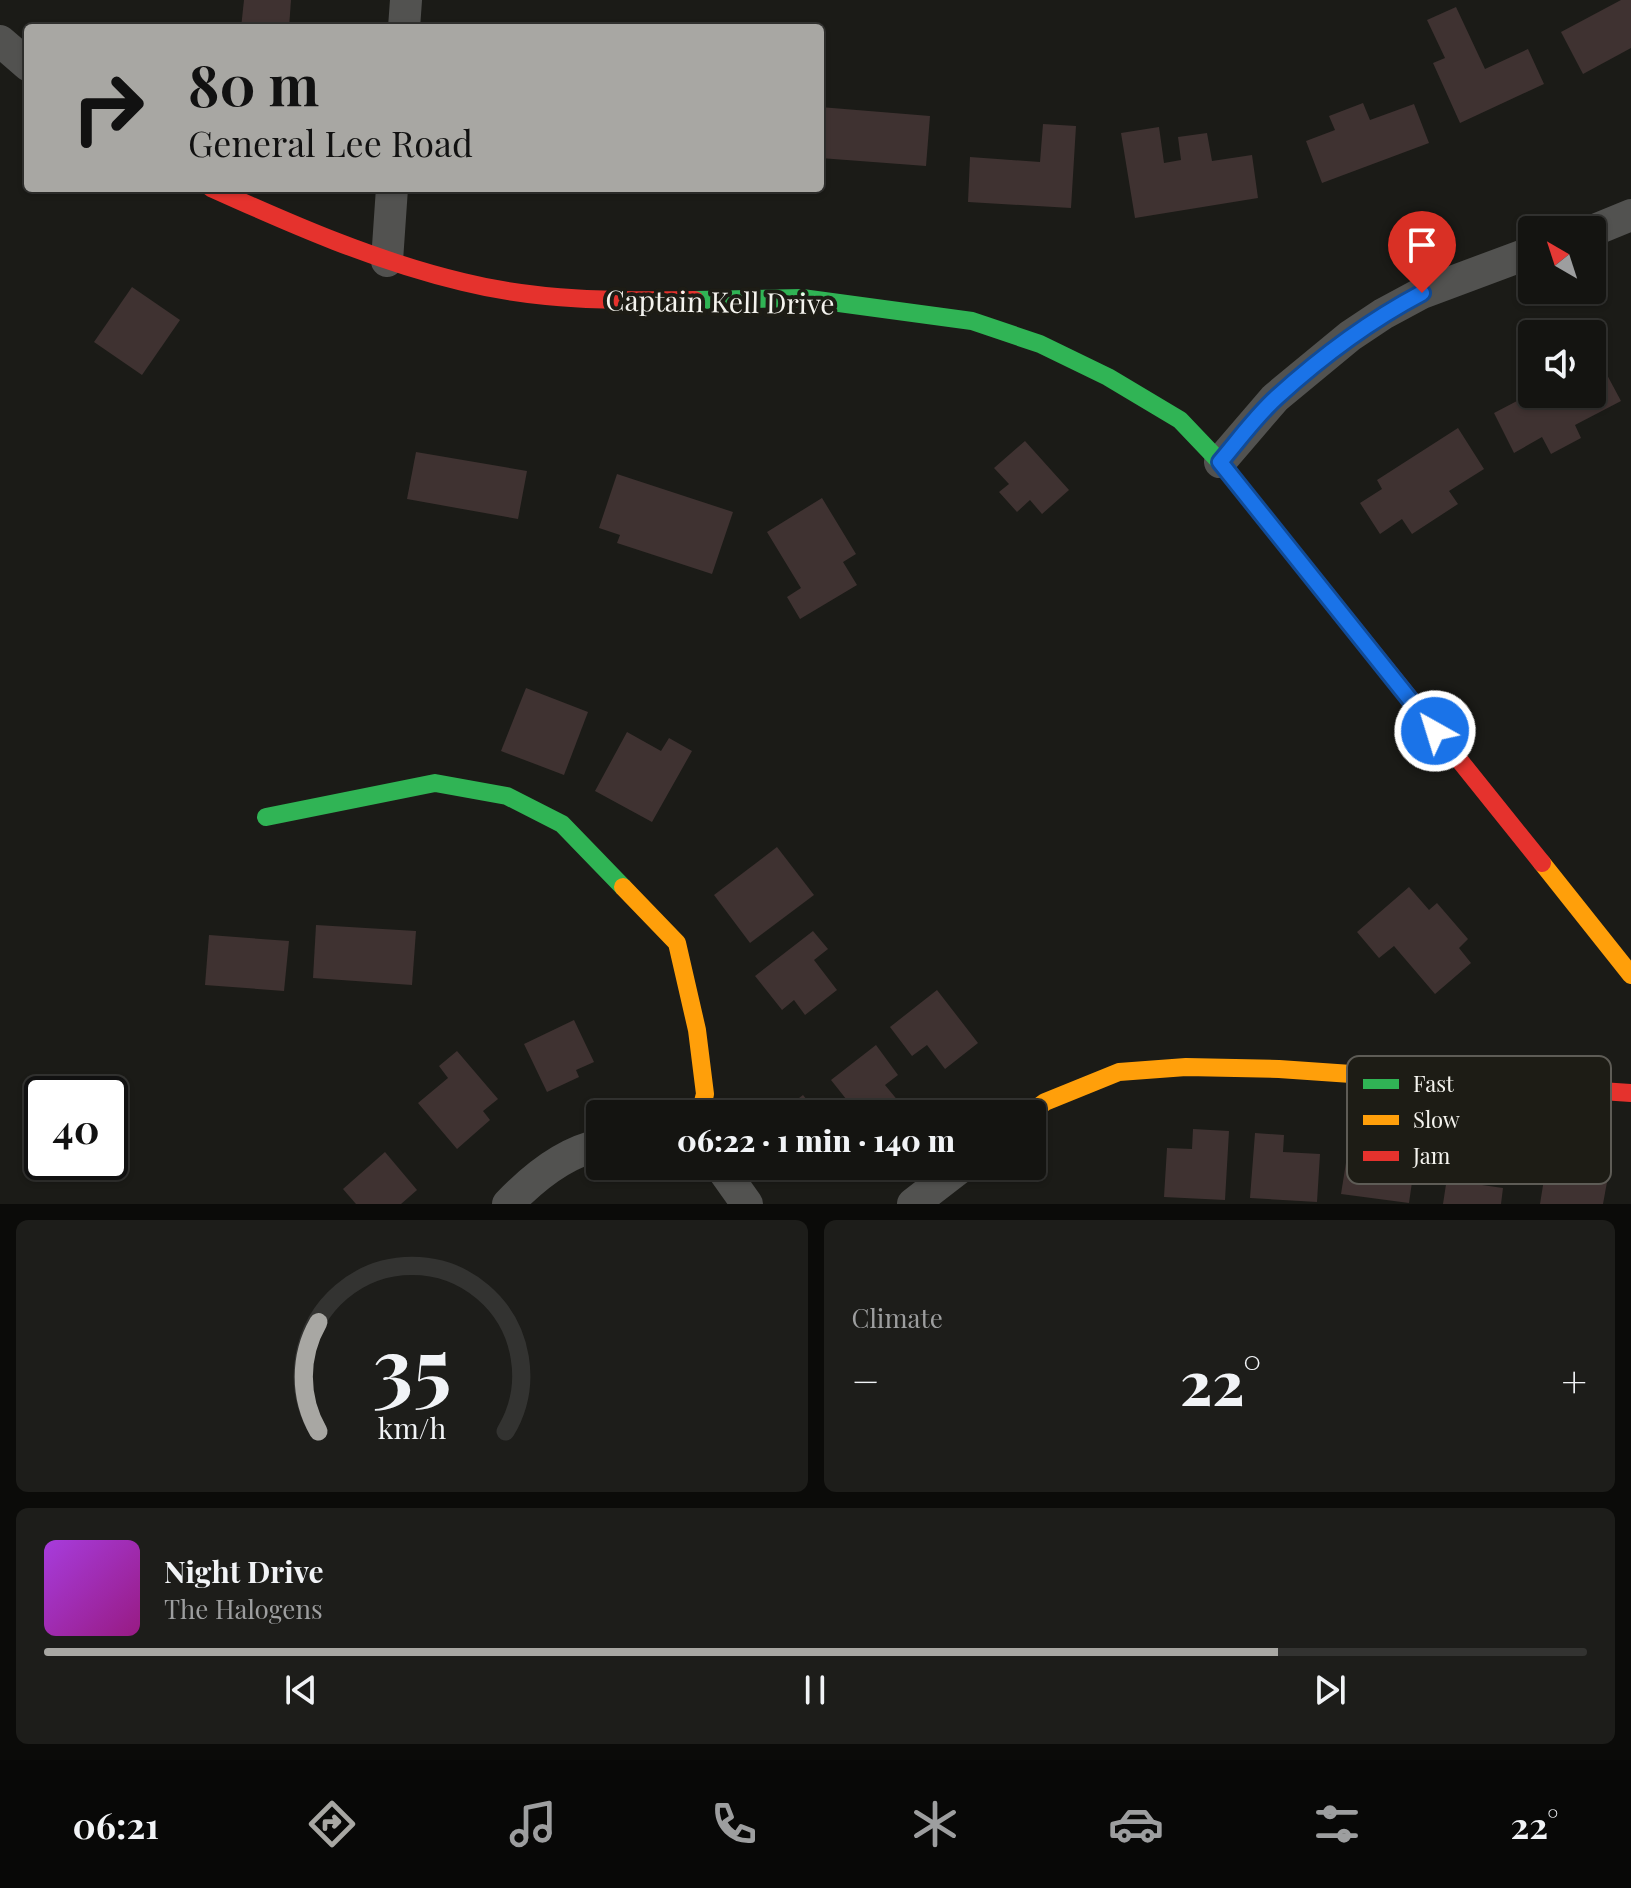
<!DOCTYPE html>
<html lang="en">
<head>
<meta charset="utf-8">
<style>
  :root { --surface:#141411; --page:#1d1d1a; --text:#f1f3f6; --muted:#9d9e9f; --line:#333331; --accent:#a8a7a3 }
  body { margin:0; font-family:"Playfair Display",serif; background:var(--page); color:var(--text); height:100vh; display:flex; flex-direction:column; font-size:30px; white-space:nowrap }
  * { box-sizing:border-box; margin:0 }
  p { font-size:26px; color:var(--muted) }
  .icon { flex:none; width:44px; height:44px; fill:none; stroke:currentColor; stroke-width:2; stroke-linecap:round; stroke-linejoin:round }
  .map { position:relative; height:1204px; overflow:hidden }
  .drawer { display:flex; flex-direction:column; gap:16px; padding:16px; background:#0b0b09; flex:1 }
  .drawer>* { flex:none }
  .top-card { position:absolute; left:24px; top:24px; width:800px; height:168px; border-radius:8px; box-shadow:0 2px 6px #0004,0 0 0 2px var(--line); background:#a8a7a3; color:#111; overflow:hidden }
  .needle { width:52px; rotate:321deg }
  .buttons { position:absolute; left:1518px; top:216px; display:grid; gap:16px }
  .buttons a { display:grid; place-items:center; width:88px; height:88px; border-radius:8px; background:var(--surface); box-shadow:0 2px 6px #0004,0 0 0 2px var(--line); font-size:40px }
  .speed { position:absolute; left:24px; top:1076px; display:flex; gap:16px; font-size:40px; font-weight:700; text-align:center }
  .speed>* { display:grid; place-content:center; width:104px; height:104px; border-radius:50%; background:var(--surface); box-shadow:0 2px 6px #0004,0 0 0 2px var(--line); line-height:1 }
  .speed .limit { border:4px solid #111; border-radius:12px; background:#fff; color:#111 }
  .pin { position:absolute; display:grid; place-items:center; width:68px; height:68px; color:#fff; margin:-82px -34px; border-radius:50% 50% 50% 0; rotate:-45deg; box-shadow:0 0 8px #0007 }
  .pin .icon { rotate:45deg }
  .me { position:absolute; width:88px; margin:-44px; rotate:321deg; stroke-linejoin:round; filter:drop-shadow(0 0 6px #0008) }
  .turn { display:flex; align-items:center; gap:28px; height:168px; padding:0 32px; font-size:36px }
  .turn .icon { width:104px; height:104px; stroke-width:2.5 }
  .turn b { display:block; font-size:56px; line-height:68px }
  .big { font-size:60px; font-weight:800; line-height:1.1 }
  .drawer .card { flex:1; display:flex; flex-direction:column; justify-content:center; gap:12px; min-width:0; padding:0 28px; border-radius:12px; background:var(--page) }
  .drawer .dial { align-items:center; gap:0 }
  .dial svg { height:208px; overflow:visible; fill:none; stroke:var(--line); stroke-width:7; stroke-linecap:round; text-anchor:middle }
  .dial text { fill:var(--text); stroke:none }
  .song { display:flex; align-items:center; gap:24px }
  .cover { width:96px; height:96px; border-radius:12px; background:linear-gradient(135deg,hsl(280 70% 55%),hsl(310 70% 35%)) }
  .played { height:8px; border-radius:4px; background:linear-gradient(90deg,var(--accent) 80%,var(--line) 80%) }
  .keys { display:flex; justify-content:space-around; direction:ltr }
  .heat { display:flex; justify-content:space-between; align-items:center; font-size:44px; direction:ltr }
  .drawer .tiles { flex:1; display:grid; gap:16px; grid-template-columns:1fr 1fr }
  .card:last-child { grid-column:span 2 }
  .trip { position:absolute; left:586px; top:1100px; width:460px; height:80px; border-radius:8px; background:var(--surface); box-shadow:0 2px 6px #0004,0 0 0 2px var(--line); font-weight:800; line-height:80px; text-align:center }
  .menu { display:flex; height:128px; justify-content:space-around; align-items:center; background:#080807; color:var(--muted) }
  .menu .icon { width:56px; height:56px }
  .menu .on { color:var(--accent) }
  .menu b { font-size:36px; color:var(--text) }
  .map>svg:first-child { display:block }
  .building { fill:#3f3231 }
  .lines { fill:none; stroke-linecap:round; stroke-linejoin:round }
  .street { stroke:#525250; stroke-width:32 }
  .fast { stroke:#30b455; stroke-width:18 }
  .slow { stroke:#ff9f0a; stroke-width:18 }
  .jam { stroke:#e5322d; stroke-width:18 }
  .route-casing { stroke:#114b97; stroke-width:20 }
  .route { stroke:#1a73e8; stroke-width:14 }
  .labels { text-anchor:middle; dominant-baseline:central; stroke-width:8; stroke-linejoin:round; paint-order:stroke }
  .street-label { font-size:28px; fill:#f4f3ee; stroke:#1d1c15 }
  .key { fill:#1d1c15; stroke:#5e5c56; stroke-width:2 }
  .key-label { font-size:22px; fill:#f4f3ee }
</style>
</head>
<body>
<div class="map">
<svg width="1631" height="1204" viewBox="0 0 1631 1204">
  <rect width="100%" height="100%" fill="#1b1b17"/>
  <g class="building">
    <polygon points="244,0 291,0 289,28 241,28"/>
    <polygon points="1621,0 1631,0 1631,48 1583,74 1561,32"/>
    <polygon points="1456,7 1485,69 1528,49 1544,84 1460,123 1433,63 1445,58 1427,20"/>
    <polygon points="1363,103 1370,120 1414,104 1429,143 1322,183 1306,141 1335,130 1329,116"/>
    <polygon points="820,107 930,116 926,166 820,158"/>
    <polygon points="1043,124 1076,126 1071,208 968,202 970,157 1040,162"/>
    <polygon points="1159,127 1164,163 1181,160 1178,137 1207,133 1212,161 1252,155 1258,198 1135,218 1121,133"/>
    <polygon points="132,287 180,320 142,375 94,342"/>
    <polygon points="1598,358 1621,401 1575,425 1581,438 1551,454 1542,437 1514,453 1494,413 1532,393 1592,394 1592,361"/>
    <polygon points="1458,428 1484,469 1449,491 1458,504 1412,534 1402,519 1380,534 1360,503 1382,489 1377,480"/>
    <polygon points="1025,441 1069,490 1042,514 1030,500 1017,512 999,492 1009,484 994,468"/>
    <polygon points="416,452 527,471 518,519 407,499"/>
    <polygon points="617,474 733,512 712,574 617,543 620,535 599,528"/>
    <polygon points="822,498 856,554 843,562 857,585 800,619 787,597 801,588 767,532"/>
    <polygon points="526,688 588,712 564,775 501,751"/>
    <polygon points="627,732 661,751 669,738 692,751 652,822 595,791"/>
    <polygon points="777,847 814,895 750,943 714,895"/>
    <polygon points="1409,887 1429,910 1437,903 1468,939 1459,948 1471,963 1435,994 1394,946 1379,958 1357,932"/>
    <polygon points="316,925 416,931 412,985 313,978"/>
    <polygon points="813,931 828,949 814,960 837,990 805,1015 794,1000 782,1010 755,976"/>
    <polygon points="209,935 289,941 284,991 205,985"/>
    <polygon points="937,990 978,1043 945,1069 927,1045 912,1056 890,1027"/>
    <polygon points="574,1020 594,1062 576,1070 579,1077 547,1092 524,1044"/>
    <polygon points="876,1045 898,1075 885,1085 899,1102 884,1114 858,1114 831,1080"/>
    <polygon points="457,1051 498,1099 483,1111 490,1120 457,1149 418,1103 448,1078 439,1066"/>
    <polygon points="803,1095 818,1114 778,1114"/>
    <polygon points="1193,1129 1229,1131 1225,1200 1164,1197 1167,1148 1192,1149"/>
    <polygon points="1255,1133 1284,1135 1283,1152 1320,1154 1317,1202 1250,1198"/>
    <polygon points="1349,1144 1416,1154 1409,1203 1341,1194"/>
    <polygon points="1452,1145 1481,1149 1475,1184 1503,1188 1501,1204 1443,1204"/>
    <polygon points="385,1152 417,1190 401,1204 356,1204 343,1189"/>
    <polygon points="1548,1154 1580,1159 1577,1177 1607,1182 1603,1204 1540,1204"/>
  </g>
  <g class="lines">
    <g class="street">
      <polyline points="404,28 406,0"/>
      <polyline points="0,41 28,65"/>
      <polyline points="1592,231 1631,215"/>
      <polyline points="387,261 392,188"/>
      <polyline points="1220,462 1275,398 1350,336 1383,314 1422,293 1532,252"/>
      <polyline points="720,1166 747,1204"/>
      <path d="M 508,1204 C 532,1179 565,1152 600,1145"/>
      <polyline points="913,1204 962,1166"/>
    </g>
    <g class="fast">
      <polyline points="695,300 802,298 972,321 1040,344 1108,377 1180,420 1220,462 1248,497"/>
      <polyline points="266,817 435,783 507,796 562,824 623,887"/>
    </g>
    <g class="slow">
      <polyline points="1542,863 1631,975"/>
      <polyline points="623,887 677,943 697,1030 705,1094 700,1114"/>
      <polyline points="1029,1114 1045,1102 1119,1072 1186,1067 1279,1069 1438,1080"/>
    </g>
    <g class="jam">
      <path d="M 211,188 C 293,225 375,261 463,282 C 539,301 618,301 695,300"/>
      <polyline points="1248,497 1542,863"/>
      <polyline points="1438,1080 1631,1093"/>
    </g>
  </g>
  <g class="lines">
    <defs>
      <path id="route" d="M 1422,293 C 1369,321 1321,357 1277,397 C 1256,416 1238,441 1220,462 L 1435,731"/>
    </defs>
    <use href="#route" class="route-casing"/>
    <use href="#route" class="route"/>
  </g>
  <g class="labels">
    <g class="street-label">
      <text transform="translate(720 301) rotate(1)">Captain Kell Drive</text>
    </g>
  </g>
  <rect x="1347" y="1056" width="264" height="128" rx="12" class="key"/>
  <rect x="1363" y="1079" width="36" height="10" fill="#30b455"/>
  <rect x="1363" y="1115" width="36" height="10" fill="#ff9f0a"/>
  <rect x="1363" y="1151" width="36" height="10" fill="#e5322d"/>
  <g class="key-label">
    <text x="1413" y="1092">Fast</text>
    <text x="1413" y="1128">Slow</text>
    <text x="1413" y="1164">Jam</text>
  </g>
</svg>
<div class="buttons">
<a><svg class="needle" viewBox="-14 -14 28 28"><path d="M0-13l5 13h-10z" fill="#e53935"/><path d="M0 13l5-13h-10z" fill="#9d9e9f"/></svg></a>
<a><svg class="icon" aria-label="sound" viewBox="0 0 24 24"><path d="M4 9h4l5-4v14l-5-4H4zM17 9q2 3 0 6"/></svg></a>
</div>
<div class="speed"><div class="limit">40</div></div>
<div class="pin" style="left:1422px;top:293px;background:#d93025"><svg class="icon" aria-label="arrive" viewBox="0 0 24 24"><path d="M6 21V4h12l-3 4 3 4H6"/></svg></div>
<svg class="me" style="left:1435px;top:731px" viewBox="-20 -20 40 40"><circle r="17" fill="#1a73e8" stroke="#fff" stroke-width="3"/><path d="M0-11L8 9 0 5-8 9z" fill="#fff"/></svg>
<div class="trip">06:22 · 1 min · 140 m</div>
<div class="top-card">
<div class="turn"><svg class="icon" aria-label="right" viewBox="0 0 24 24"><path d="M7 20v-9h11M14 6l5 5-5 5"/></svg><div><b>80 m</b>General Lee Road</div></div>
</div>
</div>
<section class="drawer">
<div class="tiles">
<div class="card dial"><svg viewBox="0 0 100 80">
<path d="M14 69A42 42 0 1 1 86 69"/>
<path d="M14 69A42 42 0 0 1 14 27" stroke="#a8a7a3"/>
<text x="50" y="56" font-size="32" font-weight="700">35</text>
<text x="50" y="72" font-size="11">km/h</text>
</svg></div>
<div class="card"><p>Climate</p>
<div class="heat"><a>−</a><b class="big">22°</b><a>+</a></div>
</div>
<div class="card">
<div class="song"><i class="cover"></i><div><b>Night Drive</b><p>The Halogens</p></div></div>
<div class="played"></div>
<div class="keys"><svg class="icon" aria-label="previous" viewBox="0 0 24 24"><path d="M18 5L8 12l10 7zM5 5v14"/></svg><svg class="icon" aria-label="pause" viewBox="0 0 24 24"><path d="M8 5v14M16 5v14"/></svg><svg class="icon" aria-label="next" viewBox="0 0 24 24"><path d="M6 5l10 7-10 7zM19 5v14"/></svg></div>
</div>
</div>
</section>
<nav class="menu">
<b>06:21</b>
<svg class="icon on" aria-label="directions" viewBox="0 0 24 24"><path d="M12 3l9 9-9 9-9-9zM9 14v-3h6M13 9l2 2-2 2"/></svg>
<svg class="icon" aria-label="music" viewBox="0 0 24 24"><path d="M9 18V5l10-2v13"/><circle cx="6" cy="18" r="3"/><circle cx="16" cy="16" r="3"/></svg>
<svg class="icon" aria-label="phone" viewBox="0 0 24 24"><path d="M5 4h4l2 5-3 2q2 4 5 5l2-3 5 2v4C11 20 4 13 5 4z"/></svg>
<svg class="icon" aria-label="climate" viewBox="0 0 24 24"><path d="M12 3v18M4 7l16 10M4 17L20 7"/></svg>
<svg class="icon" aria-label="car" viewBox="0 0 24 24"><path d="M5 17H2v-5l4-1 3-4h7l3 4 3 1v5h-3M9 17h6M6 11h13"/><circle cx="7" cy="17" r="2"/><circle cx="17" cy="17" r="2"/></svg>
<svg class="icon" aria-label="filters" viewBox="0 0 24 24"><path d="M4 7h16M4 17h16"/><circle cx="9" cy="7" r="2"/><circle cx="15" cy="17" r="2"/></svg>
<b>22°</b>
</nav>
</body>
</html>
